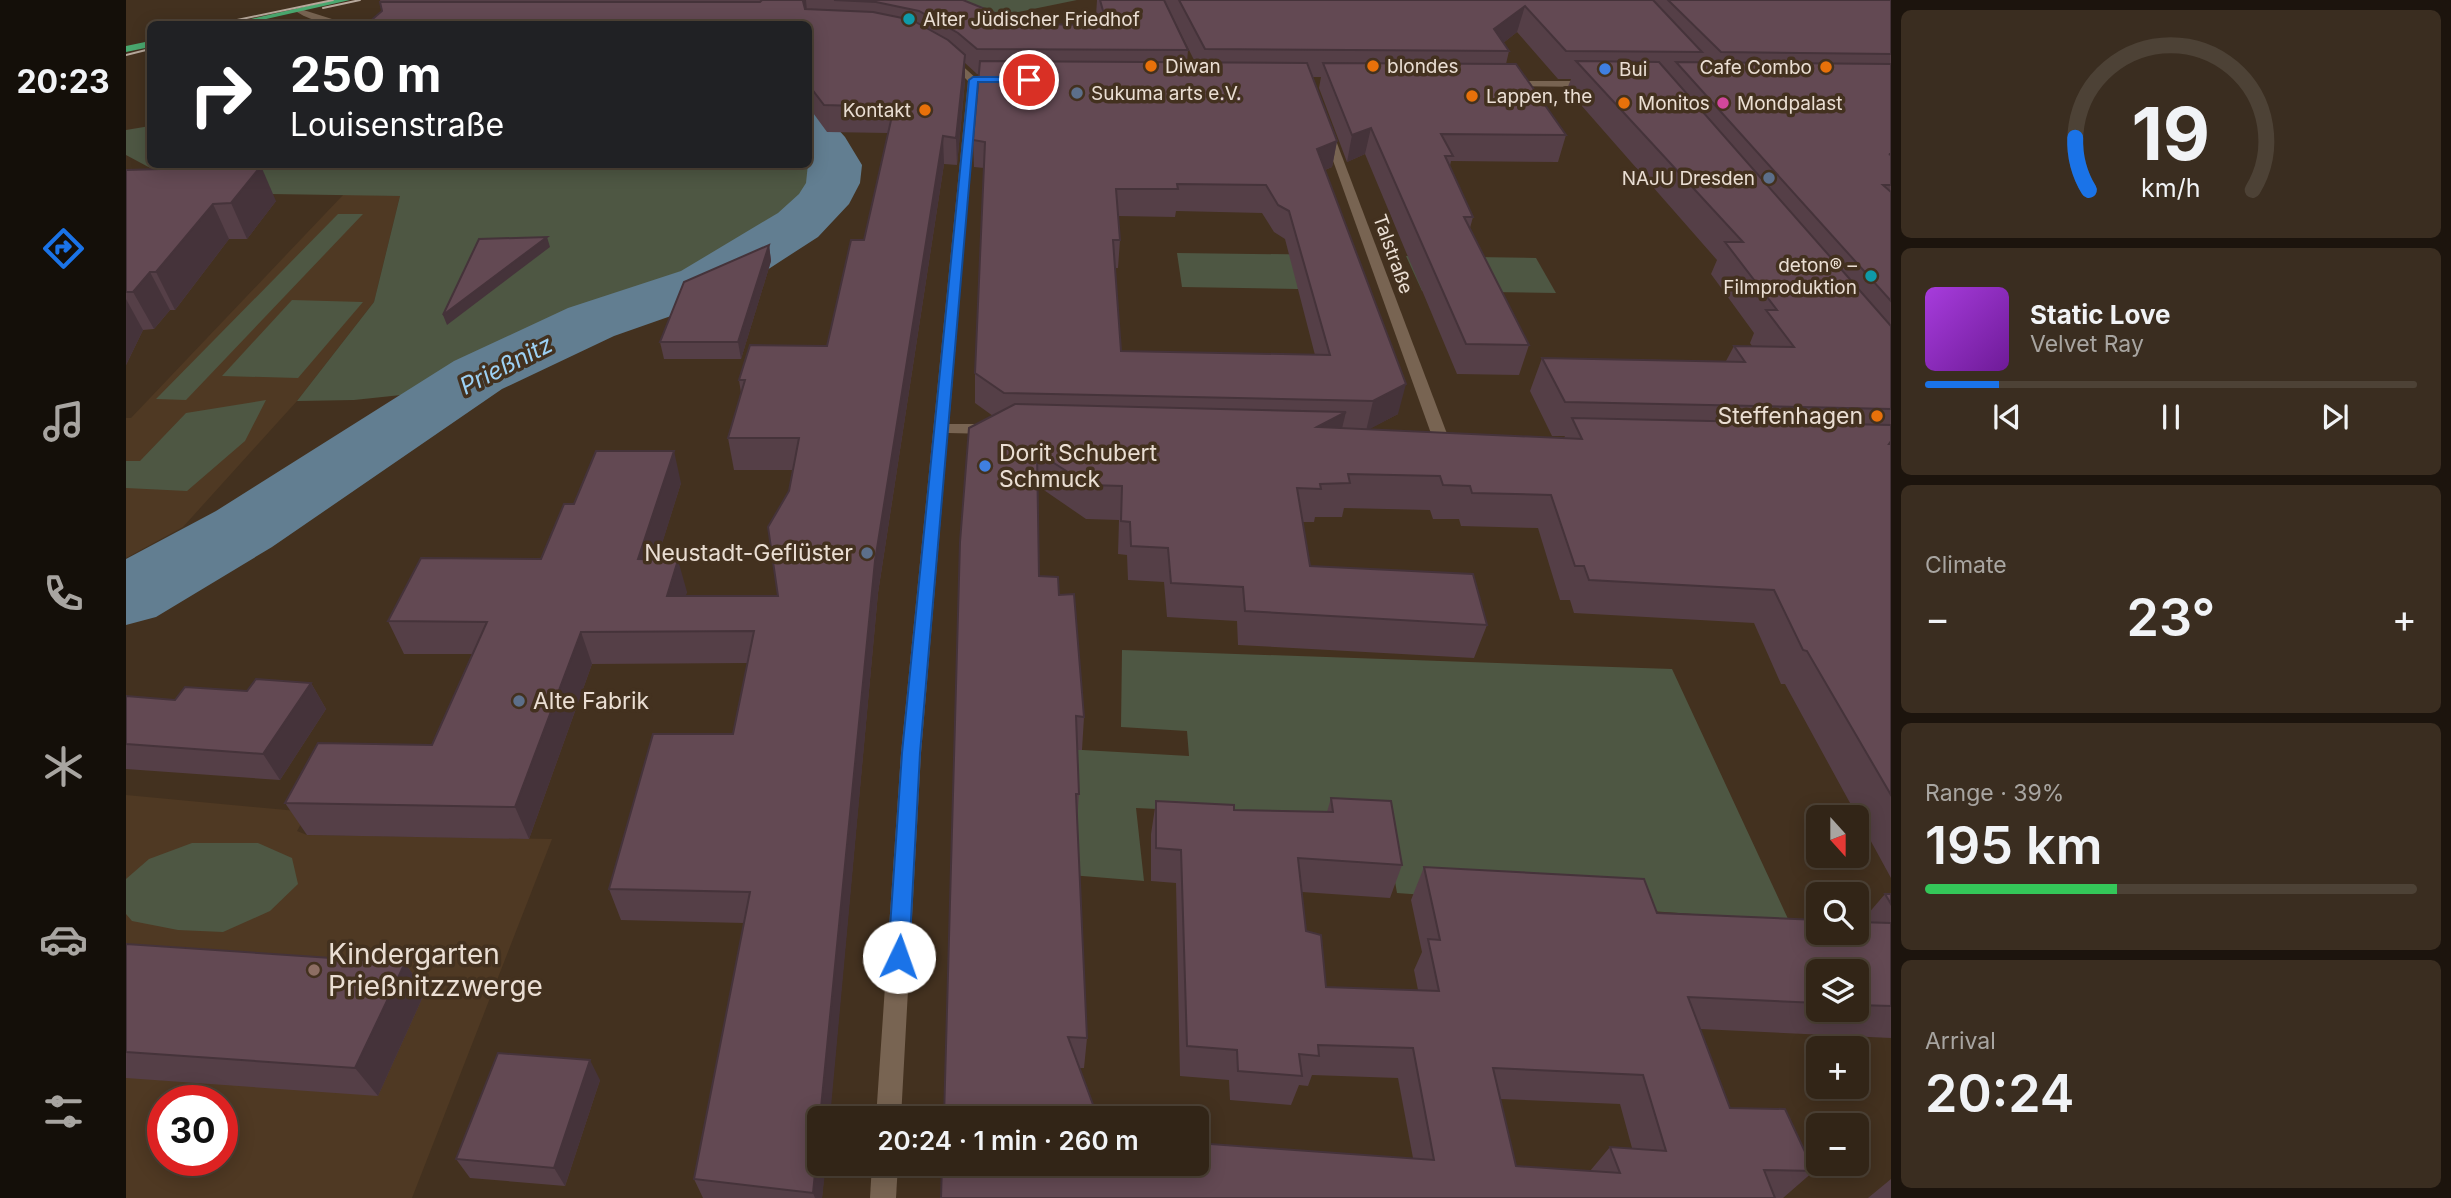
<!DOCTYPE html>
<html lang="en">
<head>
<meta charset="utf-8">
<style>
  :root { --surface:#322517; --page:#3a2d20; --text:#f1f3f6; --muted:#a8a5a1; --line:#4d4236; --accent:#1a73e8 }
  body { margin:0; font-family:Inter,sans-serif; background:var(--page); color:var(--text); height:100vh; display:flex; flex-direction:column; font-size:26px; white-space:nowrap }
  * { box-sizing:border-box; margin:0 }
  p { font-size:23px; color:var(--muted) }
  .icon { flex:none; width:38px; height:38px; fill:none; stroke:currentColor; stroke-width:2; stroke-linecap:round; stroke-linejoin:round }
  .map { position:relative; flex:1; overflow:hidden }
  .drawer { display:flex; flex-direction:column; gap:10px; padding:10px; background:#1c140d; width:560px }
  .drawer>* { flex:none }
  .banner { position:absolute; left:21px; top:21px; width:665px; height:147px; border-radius:10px; box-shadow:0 4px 18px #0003,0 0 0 2px var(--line); background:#202124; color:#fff; overflow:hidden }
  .needle { width:46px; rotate:159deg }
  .buttons { position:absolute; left:1680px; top:805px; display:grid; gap:14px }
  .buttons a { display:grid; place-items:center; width:63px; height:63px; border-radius:10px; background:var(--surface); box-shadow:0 4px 18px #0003,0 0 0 2px var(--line); font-size:35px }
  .speed { position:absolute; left:21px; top:1085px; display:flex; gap:14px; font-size:35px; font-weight:700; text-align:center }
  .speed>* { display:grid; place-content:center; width:91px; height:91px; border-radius:50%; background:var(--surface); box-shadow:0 4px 18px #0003,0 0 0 2px var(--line); line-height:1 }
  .speed .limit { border:10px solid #d22; background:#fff; color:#111 }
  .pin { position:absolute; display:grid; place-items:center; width:60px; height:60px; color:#fff; margin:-30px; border:4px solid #fff; border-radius:50%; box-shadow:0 2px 7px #0007 }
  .me { position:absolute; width:77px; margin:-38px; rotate:3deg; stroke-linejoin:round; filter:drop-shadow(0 0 5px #0008) }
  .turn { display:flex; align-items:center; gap:24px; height:147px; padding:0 28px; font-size:32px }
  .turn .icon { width:91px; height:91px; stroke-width:2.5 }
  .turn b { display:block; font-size:49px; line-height:60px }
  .big { font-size:52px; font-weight:600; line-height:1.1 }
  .drawer .widget { flex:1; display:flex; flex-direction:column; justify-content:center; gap:10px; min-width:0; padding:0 24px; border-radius:10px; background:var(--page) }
  .drawer .dial { align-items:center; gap:0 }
  .dial svg { height:182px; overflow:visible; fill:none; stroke:var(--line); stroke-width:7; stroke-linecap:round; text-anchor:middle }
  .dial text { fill:var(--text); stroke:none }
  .song { display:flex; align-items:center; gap:21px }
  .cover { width:84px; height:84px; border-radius:10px; background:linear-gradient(135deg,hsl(280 70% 55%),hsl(280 70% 35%)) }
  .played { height:7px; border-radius:4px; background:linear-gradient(90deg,var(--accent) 15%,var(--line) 15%) }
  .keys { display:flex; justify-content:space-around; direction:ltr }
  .heat { display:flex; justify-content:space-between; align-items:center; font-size:38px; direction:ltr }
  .charge { height:10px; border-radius:5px; background:linear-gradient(90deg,#34c759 39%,var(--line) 0) }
  .trip { position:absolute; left:681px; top:1106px; width:402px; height:70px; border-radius:10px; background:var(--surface); box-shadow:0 4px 18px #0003,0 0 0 2px var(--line); font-weight:600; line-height:70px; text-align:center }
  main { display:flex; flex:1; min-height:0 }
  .dock { display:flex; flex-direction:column; width:126px; justify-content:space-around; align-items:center; background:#140f09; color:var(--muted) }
  .dock .icon { width:49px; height:49px }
  .dock .current { color:var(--accent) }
  .dock b { font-size:32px; color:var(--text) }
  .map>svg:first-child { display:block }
  .built { fill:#4f3923; fill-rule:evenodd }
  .green { fill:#4e5743 }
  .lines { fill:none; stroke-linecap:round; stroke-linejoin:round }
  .river { fill:#627e91; fill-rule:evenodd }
  .minor { fill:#786452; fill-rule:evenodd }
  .major { fill:#4aa86f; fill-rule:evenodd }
  .tram { stroke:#b7a99c; stroke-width:2 }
  .wall { fill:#553f47; fill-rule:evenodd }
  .shaded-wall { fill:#45333a }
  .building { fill:#634953; stroke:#45333a; stroke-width:2; fill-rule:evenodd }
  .route { fill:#1a73e8; stroke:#114b97; stroke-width:2 }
  .culture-dot { fill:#0f9aa8; stroke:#43311f; stroke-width:2.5 }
  .food-dot { fill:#e8710a; stroke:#43311f; stroke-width:2.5 }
  .shop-dot { fill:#3f7fe0; stroke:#43311f; stroke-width:2.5 }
  .service-dot { fill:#5c6f8a; stroke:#43311f; stroke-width:2.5 }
  .hotel-dot { fill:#d1479c; stroke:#43311f; stroke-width:2.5 }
  .education-dot { fill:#8d6e63; stroke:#43311f; stroke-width:2.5 }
  .labels { text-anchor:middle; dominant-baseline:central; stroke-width:7; stroke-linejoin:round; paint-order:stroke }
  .far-poi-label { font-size:19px; fill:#eaded3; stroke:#43311f; text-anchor:start }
  .far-street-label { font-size:19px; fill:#eaded3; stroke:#43311f }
  .poi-label { font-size:23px; fill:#eaded3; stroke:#43311f; text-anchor:end }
  .water-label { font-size:24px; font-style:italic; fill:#9dd1f4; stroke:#43311f }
  .near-poi-label { font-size:28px; fill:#eaded3; stroke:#43311f; text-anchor:start }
</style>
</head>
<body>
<main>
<nav class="dock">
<b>20:23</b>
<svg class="icon current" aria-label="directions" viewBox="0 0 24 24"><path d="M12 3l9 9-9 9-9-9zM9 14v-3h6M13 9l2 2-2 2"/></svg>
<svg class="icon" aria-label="music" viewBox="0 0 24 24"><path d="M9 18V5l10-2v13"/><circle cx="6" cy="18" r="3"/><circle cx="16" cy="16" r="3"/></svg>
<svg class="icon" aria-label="phone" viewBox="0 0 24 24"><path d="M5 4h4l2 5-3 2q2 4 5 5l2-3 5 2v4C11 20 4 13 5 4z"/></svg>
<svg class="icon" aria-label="climate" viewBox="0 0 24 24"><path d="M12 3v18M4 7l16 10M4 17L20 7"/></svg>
<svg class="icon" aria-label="car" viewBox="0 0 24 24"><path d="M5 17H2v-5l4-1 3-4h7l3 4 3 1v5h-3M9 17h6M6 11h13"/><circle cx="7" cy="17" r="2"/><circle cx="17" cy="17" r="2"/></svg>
<svg class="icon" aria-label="filters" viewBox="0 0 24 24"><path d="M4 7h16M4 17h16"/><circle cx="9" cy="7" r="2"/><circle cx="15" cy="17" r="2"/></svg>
</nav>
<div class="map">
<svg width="1765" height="1198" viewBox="0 0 1765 1198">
  <rect width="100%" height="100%" fill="#43311f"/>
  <g class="built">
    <polygon points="218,194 274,196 248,302 171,401 57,527 0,558 0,418 5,418"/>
    <path d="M 0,795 L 182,812 L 171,831 L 181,835 L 426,839 L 286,1198 L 0,1198 ZM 37,1101 L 96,1101 L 96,1160 L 37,1160 Z"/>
  </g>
  <g class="green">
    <polygon points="713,0 951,0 801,31"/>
    <polygon points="24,126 24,164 682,164 683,135 688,139 702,166 692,196 625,246 564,282 465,316 294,393 228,400 171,401 248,302 274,196 71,193 0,155 0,130"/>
    <polygon points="212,214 237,214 60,400 30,399"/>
    <polygon points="1051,253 1217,255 1229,290 1056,287"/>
    <polygon points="1280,256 1410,258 1430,293 1296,291"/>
    <polygon points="166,300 237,302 172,378 96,376"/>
    <polygon points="140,400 119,441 61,491 0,488 0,461 14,461 60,413"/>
    <polygon points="996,650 1546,669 1663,921 1271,893 1258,820 1010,808 1018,881 944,875 939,749 1063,756 1061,731 995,727"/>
    <polygon points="66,843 132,843 166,858 172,884 144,911 97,932 52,930 6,921 0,914 0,879 23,859"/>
  </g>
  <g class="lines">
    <polygon class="river" points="682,112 700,116 719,137 736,165 734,183 723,204 692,237 599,297 488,336 376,389 146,547 30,617 0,625 0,559 90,511 328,361 442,308 555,271 652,213 673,194 680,183 682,164"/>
    <g class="minor">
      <path d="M 171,8 L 206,19 L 265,19 L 270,22 L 266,24 C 234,24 199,30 171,12 Z"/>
      <polygon points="821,52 852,80 823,424 865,424 873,429 865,434 822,433 795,753 775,1118 750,1118 775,753 842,81 816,55"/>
      <polygon points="1376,81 1464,81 1469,84 1464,87 1380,86 1375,83"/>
      <polygon points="1197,128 1206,130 1323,439 1320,442 1310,442 1307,439 1196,130"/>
      <polygon points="746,1164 772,1164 770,1198 744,1198"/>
    </g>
    <g class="major">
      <polygon points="208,0 224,0 118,24 103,24"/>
      <polygon points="24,41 24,47 0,52 0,46"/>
    </g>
    <g class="tram">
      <polyline points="197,8 234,0"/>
      <polyline points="92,24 207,0"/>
      <polyline points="0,55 24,49"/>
    </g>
  </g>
  <g class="wall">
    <path d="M 254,0 L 837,0 L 896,24 L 972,24 L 970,16 L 971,0 L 1038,0 L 1062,50 L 1061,62 L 1069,62 L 1038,0 L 1765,0 L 1765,878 L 1659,684 L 1655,684 L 1628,623 L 1448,613 L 1444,600 L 1434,600 L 1412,528 L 1335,526 L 1333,519 L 1307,519 L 1304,510 L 1218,508 L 1216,517 L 1189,517 L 1188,522 L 1177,522 L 1184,566 L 1361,625 L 1348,658 L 1112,645 L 1111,621 L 1041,617 L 1038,582 L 1002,580 L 1001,555 L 992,554 L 993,520 L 960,519 L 912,486 L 913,576 L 933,595 L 958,717 L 956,750 L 951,750 L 953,794 L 951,823 L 961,1038 L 958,1068 L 954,1068 L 818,1118 L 867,416 L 849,403 L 849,373 L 858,168 L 848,167 L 847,140 L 853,74 L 851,74 L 839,63 L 839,81 L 831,165 L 818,164 L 752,593 L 696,1198 L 577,1198 L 568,1179 L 618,923 L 495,920 L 483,889 L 607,734 L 622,663 L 466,664 L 403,839 L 181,835 L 159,803 L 306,745 L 346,654 L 278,654 L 262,621 L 415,559 L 448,504 L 555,483 L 531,559 L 561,592 L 559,596 L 652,596 L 663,491 L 667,470 L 608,470 L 602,438 L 615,393 L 613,380 L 701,346 L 738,240 L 762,133 L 701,132 L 682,106 L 682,24 L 256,11 ZM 1391,32 L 1432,79 L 1445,79 L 1441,89 L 1591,260 L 1585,274 L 1628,333 L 1624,343 L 1626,346 L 1608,346 L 1600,361 L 1416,358 L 1404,391 L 1426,436 L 1439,436 L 1438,438 L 1243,429 L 1272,414 L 1199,170 L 1206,167 L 1211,141 L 1187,77 L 1195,77 L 1193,88 L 1221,162 L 1239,154 L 1331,374 L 1393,375 L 1403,345 L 1344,228 L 1347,217 L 1324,166 L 1325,161 L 1432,162 L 1440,135 L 1380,64 L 1383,51 L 1377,43 ZM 1050,211 L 1136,213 L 1148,232 L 1159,239 L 1189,355 L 995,351 L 989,268 L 992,268 L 994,240 L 992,216 L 1049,217 Z"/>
    <polygon points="0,170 150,201 121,239 103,239 49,310 44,310 28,329 17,330 0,365"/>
    <polygon points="643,245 645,261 615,359 538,359 534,342"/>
    <polygon points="185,683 200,709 154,780 0,769 0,696 49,700"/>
    <path d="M 1205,798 L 1276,865 L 1264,898 L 1176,892 L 1180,931 L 1200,987 L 1292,990 L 1288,970 L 1296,952 L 1285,900 L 1298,867 L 1531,913 L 1735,922 L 1759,894 L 1765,894 L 1765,1038 L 1574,1029 L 1604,1108 L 1688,1171 L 1657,1198 L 815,1198 L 1287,1158 L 1272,1078 L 1186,1075 L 1182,1086 L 1173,1085 L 1165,1105 L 1104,1100 L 1103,1080 L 1054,1076 L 1050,883 L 1025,881 L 1025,834 L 1030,801 L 1108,810 L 1201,812 ZM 1692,971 L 1731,971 L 1731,1010 L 1692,1010 ZM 1374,1099 L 1494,1104 L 1506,1148 L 1484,1147 L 1464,1171 L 1390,1166 Z"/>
    <polygon points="0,944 279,963 299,992 252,1096 0,1078"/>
    <polygon points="474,1080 439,1186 344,1178 330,1159"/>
    <polygon points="1765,1179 1765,1198 1742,1198"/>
  </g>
  <g class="shaded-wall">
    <polygon points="678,0 680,0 682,22 677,1"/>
    <polygon points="1399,6 1391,32 1367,51 1368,29"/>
    <polygon points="839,55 839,81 831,165 830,138"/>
    <polygon points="1245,128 1239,154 1221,162 1226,135"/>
    <polygon points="817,136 818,164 752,593 704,1118 694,1118 749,561"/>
    <polygon points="1211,141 1206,167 1186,175 1191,149"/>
    <polygon points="135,166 150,201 121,239 105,203"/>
    <polygon points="87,204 103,239 49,310 30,272"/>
    <polygon points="421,237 424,247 321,325 317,315"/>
    <polygon points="643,245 645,261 615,359 612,342"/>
    <polygon points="24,272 44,310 28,329 7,292"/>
    <polygon points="0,299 17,330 0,365"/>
    <polygon points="1280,384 1272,414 1240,431 1247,401"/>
    <polygon points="1220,412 1212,445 1191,427"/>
    <polygon points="548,451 555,483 521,592 512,559"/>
    <polygon points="552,560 561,592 550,628 541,596"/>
    <polygon points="455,632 466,664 403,839 389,807"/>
    <polygon points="185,683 200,709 154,780 137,754"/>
    <polygon points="279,963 299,992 252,1096 229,1068"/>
    <polygon points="464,1060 474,1080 439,1186 428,1168"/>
    <polygon points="693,1133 693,1164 700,1164 696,1198 689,1198 687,1193"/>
  </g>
  <g class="building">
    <polygon points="636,0 678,0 677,1 679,9 747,12 786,20 822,40 839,55 830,138 817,136 749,561 694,1118 693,1118 693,1133 687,1193 568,1179 624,892 483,889 527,734 607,734 628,631 455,632 389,807 159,803 192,743 306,745 361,622 262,621 295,558 415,559 438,504 448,504 470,451 548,451 512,559 552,560 541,596 652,596 642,527 663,491 673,438 602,438 619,380 613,380 624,345 701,346 725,240 738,240 768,107 698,105 682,84 682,24 241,24 256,11 254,2 634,2"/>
    <polygon points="708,0 837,0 896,24 981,25 974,0 1038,0 1062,50 851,49 832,33 793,11 750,2"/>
    <polygon points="1053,0 1527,0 1576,52 1440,51 1399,6 1368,29 1383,51 1079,49"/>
    <polygon points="1542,0 1765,0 1765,54 1595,52"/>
    <path d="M 854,61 L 1181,63 L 1211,141 L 1191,149 L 1280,384 L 1247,401 L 878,393 L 849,373 L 859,142 L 847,140 ZM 1051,184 L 1140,185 L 1152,205 L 1163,211 L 1204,355 L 995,351 L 987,240 L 994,240 L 990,189 L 1052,189 Z"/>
    <polygon points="1450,61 1533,62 1765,326 1765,409 1439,402 1416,358 1619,362 1608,346 1668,347 1640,310 1651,310 1599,242 1617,242"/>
    <polygon points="1550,62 1765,64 1765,154 1763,154 1765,155 1765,185 1757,185 1765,192 1765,301"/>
    <polygon points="1197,63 1390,64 1440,135 1315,134 1327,156 1319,156 1347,217 1338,217 1403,345 1340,344 1245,128 1226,135"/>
    <polygon points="135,166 105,203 87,204 30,272 24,272 7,292 0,292 0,170"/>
    <polygon points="421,237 317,315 353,239"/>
    <polygon points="643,245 612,342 534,342 558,282"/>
    <polygon points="889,404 1220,412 1191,427 1456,439 1446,418 1765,425 1765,441 1763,444 1765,444 1765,795 1681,651 1677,650 1648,590 1463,580 1458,566 1449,566 1425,495 1346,493 1344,486 1317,485 1314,476 1222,474 1224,483 1194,484 1195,489 1171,488 1184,566 1347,574 1361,625 1119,611 1117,587 1045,583 1042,548 1005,546 1004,522 995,521 996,486 962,485 911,452 913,576 932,577 933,595 948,594 958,717 950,716 953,794 950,794 961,1038 942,1037 972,1118 818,1118 834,542 843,428"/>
    <polygon points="130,679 185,683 137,754 0,744 0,696 49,700 59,687 121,691"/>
    <path d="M 1205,798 L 1265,801 L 1276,865 L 1172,858 L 1180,931 L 1195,935 L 1200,987 L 1313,991 L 1302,939 L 1314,940 L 1298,867 L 1518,879 L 1531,913 L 1692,920 L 1692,933 L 1731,933 L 1731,922 L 1765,923 L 1765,1006 L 1731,1005 L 1731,971 L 1692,971 L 1692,1003 L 1562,997 L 1604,1108 L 1659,1109 L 1688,1171 L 1638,1170 L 1649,1198 L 815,1198 L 816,1164 L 1071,1164 L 1071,1143 L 1308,1160 L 1287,1048 L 1192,1045 L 1193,1056 L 1173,1054 L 1176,1076 L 1112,1071 L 1111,1050 L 1061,1046 L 1055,850 L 1030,848 L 1030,801 L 1108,805 L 1108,810 L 1207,812 ZM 1367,1068 L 1517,1075 L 1540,1151 L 1484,1147 L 1494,1173 L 1390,1166 Z"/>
    <polygon points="1759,894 1765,894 1765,904"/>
    <polygon points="0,944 279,963 229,1068 0,1052"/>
    <polygon points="372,1053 464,1060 428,1168 330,1159"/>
  </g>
  <polygon class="route" points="903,77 906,78 906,82 852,82 794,753 783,957 780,963 773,966 765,963 762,957 776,753 843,80 847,77"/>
  <g class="culture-dot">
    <circle cx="783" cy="19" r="7"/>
    <circle cx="1745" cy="276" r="7"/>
  </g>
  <g class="food-dot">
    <circle cx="1025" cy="66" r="7"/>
    <circle cx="1247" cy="66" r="7"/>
    <circle cx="1700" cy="67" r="7"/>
    <circle cx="1346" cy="96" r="7"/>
    <circle cx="1498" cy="103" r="7"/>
    <circle cx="799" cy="110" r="7"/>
    <circle cx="1751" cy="416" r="7"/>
  </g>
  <g class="shop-dot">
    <circle cx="1479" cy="69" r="7"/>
    <circle cx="859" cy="466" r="7"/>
  </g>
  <g class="service-dot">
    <circle cx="951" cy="93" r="7"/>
    <circle cx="1643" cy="178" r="7"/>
    <circle cx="741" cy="553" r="7"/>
    <circle cx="393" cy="701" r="7"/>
  </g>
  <circle class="hotel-dot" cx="1597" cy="103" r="7"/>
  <circle class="education-dot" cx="188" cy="970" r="7"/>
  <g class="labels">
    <g class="far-poi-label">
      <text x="797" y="19">Alter Jüdischer Friedhof</text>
      <text x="1039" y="66">Diwan</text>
      <text x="1261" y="66">blondes</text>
      <text x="1686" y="67" text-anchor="end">Cafe Combo</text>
      <text x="1493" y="69">Bui</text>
      <text x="965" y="93">Sukuma arts e.V.</text>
      <text x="1360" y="96">Lappen, the</text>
      <text x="1512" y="103">Monitos</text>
      <text x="1611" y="103">Mondpalast</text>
      <text x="785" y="110" text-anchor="end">Kontakt</text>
      <text x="1629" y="178" text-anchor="end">NAJU Dresden</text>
      <text x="1731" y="265" text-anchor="end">deton® –<tspan x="1731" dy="22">Filmproduktion</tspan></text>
    </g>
    <g class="far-street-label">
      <text transform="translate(1267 254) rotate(70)">Talstraße</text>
    </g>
    <g class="poi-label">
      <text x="1737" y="416">Steffenhagen</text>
      <text x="873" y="453" text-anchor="start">Dorit Schubert<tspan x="873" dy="26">Schmuck</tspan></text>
      <text x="727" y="553">Neustadt-Geflüster</text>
      <text x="407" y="701" text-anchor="start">Alte Fabrik</text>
    </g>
    <g class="water-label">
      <text transform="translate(380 365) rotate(-27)">Prießnitz</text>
    </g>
    <g class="near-poi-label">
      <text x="202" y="954">Kindergarten<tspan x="202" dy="32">Prießnitzzwerge</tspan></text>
    </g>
  </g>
</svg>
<div class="buttons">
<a><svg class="needle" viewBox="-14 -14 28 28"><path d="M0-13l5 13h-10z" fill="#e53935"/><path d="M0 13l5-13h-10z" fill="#a8a5a1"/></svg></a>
<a><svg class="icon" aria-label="search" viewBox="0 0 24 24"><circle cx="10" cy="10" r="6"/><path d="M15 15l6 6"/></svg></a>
<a><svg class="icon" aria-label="layers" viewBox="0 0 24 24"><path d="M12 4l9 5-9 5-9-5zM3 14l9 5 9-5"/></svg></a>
<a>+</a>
<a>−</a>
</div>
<div class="speed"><div class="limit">30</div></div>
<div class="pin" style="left:903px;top:80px;background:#d93025"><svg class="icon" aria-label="arrive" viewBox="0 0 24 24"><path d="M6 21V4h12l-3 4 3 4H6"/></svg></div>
<svg class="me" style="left:773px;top:957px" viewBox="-20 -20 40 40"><circle r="19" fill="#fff"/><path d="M0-13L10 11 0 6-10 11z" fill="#1a73e8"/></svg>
<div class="trip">20:24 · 1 min · 260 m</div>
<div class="banner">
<div class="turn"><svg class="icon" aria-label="right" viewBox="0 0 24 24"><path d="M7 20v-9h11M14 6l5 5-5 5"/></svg><div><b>250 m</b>Louisenstraße</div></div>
</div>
</div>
<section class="drawer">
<div class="widget dial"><svg viewBox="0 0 100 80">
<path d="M14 69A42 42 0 1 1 86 69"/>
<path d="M14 69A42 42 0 0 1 8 46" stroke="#1a73e8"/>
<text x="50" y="56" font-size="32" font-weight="700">19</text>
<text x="50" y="72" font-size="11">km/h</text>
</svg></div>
<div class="widget">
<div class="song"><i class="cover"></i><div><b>Static Love</b><p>Velvet Ray</p></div></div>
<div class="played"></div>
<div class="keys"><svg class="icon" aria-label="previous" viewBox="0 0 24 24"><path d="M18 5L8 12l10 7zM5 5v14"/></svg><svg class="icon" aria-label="pause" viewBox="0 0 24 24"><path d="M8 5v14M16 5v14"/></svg><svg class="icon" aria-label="next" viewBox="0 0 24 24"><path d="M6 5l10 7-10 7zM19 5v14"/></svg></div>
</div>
<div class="widget"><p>Climate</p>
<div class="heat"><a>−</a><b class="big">23°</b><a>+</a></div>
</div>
<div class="widget"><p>Range · 39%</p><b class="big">195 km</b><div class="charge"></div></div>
<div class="widget"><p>Arrival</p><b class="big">20:24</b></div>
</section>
</main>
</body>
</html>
